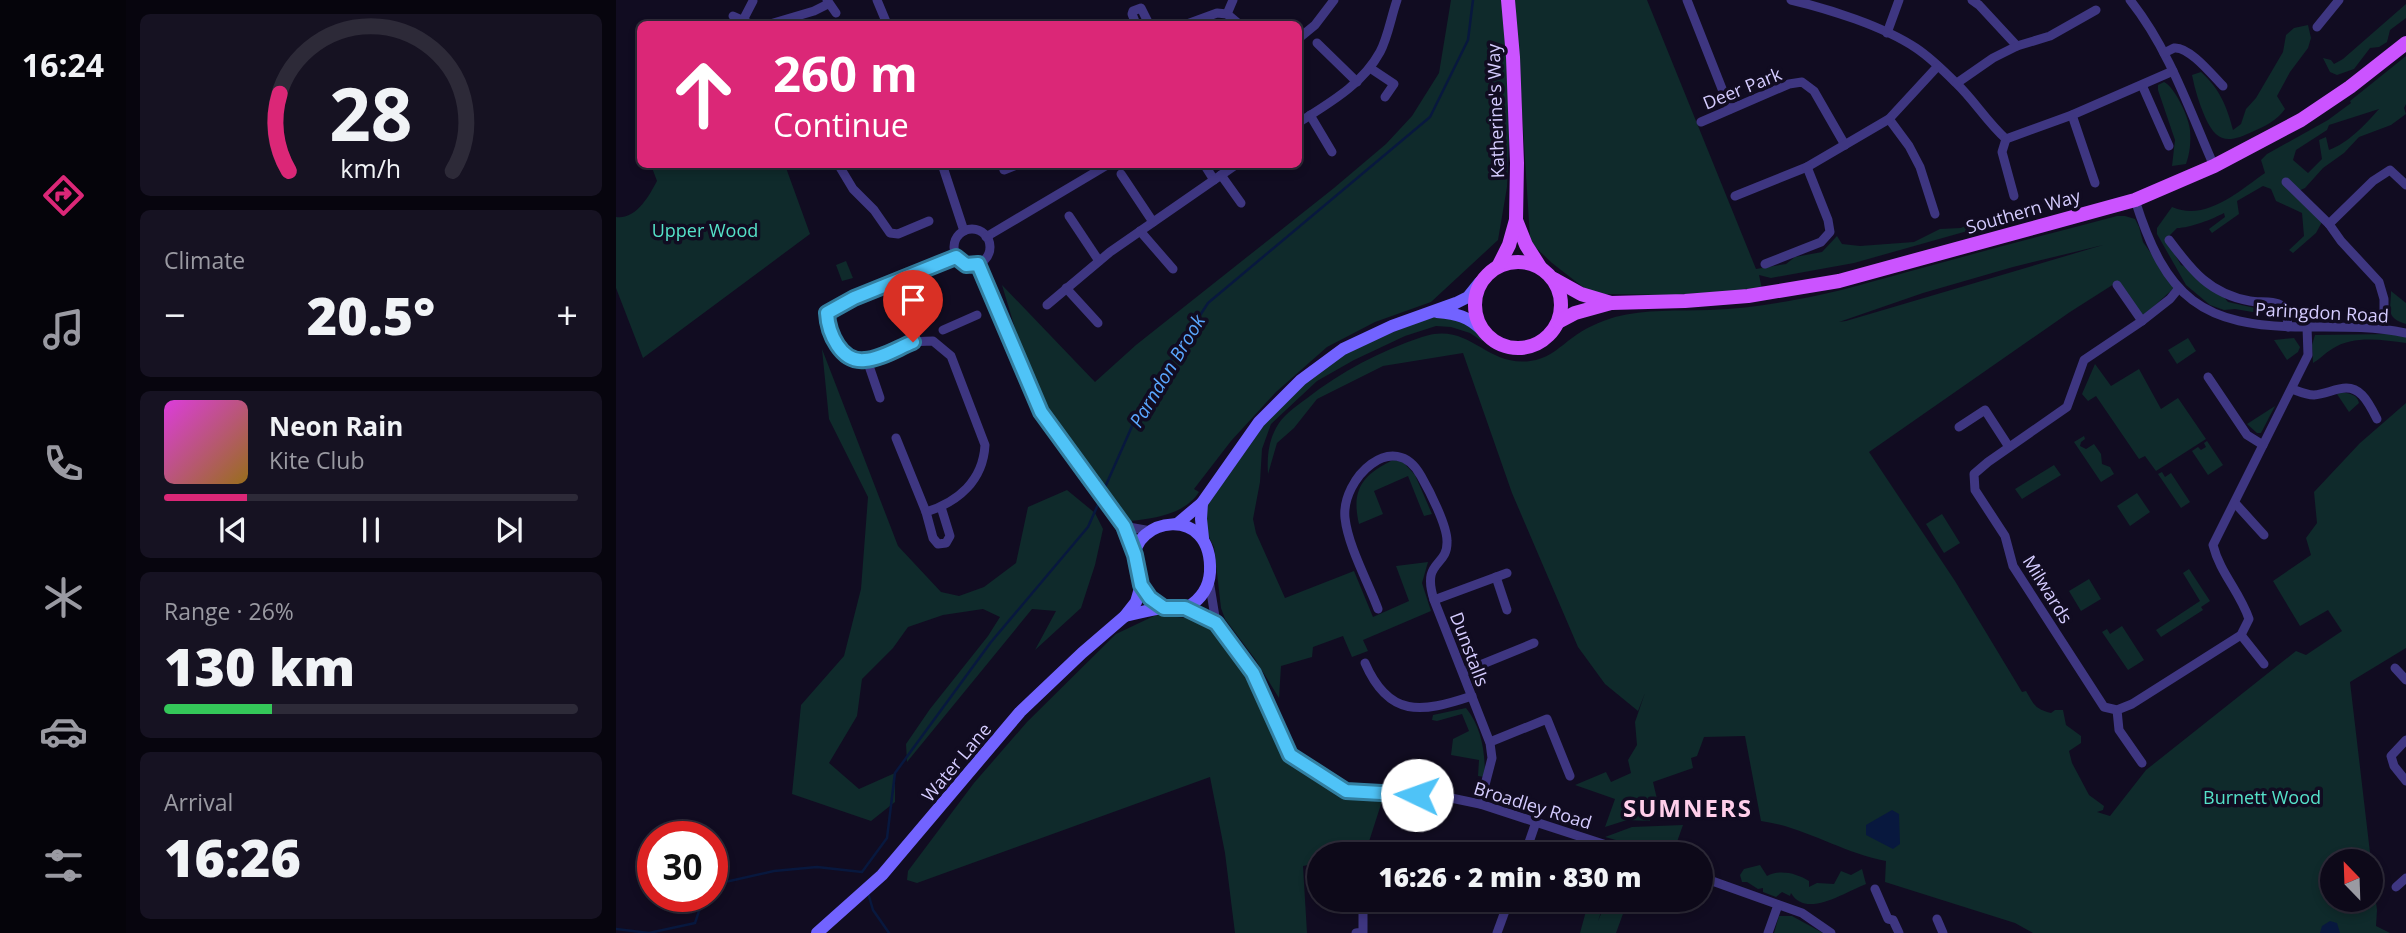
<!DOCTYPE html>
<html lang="en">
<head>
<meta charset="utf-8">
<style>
  :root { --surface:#0d0919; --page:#161222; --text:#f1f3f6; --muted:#9a9aa2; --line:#2d2a38; --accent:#db2777 }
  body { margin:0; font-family:"Open Sans",sans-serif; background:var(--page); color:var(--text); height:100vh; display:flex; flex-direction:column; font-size:26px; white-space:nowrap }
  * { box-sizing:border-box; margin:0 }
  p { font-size:23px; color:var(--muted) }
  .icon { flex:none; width:38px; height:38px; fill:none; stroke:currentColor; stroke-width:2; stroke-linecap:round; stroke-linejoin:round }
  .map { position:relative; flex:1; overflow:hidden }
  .side { display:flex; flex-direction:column; gap:14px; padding:14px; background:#07050e; width:490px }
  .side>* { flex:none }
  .hud { position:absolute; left:21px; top:21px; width:665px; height:147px; border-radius:10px; box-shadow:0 4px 10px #0003,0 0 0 2px var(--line); background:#db2777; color:#fff; overflow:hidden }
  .needle { width:46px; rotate:337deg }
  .tools { position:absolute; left:1704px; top:849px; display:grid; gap:14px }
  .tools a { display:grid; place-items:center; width:63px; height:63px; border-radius:50%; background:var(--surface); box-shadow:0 4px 10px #0003,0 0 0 2px var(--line); font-size:35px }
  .speed { position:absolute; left:21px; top:821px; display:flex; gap:14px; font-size:35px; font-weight:700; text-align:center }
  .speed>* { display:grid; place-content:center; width:91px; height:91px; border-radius:50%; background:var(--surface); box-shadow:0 4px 10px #0003,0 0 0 2px var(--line); line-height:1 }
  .speed .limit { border:10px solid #d22; background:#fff; color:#111 }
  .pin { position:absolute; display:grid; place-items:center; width:60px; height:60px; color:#fff; margin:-72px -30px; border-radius:50% 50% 50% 0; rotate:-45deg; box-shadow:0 0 7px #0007 }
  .pin .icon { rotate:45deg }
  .me { position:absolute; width:77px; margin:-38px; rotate:273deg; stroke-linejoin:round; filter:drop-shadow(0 0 5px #0008) }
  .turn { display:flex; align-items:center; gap:24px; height:147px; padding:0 21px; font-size:32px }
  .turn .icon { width:91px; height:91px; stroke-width:2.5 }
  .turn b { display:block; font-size:49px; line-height:60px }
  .big { font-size:52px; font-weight:800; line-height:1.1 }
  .side .widget { flex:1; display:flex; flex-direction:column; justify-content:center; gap:10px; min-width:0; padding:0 24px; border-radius:10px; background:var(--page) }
  .side .dial { align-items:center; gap:0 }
  .dial svg { height:182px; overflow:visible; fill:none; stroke:var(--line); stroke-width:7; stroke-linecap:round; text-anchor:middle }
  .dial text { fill:var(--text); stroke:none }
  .song { display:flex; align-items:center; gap:21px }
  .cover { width:84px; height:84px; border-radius:10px; background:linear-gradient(135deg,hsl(300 70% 55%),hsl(40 70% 35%)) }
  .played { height:7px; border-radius:4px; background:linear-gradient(90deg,var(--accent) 20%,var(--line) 20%) }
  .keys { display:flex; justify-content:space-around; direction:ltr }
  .heat { display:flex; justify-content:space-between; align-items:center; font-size:38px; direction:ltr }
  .charge { height:10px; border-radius:5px; background:linear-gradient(90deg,#34c759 26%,var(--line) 0) }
  .trip { position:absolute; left:691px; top:842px; width:406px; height:70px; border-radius:35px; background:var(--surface); box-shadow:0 4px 10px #0003,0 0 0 2px var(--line); font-weight:800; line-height:70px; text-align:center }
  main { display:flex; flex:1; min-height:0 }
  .tab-bar { display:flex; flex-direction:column; width:126px; justify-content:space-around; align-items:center; background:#05040a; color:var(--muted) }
  .tab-bar .icon { width:49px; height:49px }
  .tab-bar .on { color:var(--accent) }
  .tab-bar b { font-size:32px; color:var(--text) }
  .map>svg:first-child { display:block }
  .green { fill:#0f2a2b; fill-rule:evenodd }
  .water { fill:#08183e }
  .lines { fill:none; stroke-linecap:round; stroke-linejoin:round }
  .stream { stroke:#08183e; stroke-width:2.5 }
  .minor { stroke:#3e3681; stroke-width:9 }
  .secondary { stroke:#7263ff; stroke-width:12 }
  .primary { stroke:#cb53ff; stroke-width:14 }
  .route-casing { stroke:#337fa1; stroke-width:18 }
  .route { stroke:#4fc3f7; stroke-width:12 }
  .labels { text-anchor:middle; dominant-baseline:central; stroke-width:7; stroke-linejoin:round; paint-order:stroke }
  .street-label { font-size:18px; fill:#d5ccff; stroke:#110c21 }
  .park-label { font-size:18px; fill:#55e2c9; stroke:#110c21 }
  .water-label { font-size:19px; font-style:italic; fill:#5aa7ff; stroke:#110c21 }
  .district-label { font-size:24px; font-weight:bold; letter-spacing:2px; fill:#ffceea; stroke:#110c21 }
</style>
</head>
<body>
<main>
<nav class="tab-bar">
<b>16:24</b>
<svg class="icon on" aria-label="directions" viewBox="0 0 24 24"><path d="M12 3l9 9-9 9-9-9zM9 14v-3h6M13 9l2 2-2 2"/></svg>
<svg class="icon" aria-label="music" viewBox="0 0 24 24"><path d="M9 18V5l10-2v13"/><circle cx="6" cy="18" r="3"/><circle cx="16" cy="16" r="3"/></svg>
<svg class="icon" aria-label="phone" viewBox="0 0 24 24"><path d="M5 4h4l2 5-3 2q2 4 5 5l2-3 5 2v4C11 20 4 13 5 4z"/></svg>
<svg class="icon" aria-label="climate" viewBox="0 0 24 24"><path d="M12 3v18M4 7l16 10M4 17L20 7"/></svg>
<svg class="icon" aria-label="car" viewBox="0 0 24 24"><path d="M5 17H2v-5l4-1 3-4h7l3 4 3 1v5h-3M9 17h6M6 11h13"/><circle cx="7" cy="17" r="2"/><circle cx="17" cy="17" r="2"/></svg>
<svg class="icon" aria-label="filters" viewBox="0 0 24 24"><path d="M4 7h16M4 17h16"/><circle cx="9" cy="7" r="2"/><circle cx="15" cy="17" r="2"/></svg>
</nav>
<section class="side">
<div class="widget dial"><svg viewBox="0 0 100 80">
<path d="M14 69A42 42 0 1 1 86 69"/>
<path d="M14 69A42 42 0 0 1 10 35" stroke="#db2777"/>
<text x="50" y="56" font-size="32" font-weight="700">28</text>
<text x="50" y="72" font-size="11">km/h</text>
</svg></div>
<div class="widget"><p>Climate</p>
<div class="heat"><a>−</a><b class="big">20.5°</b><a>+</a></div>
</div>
<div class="widget">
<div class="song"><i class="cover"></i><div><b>Neon Rain</b><p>Kite Club</p></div></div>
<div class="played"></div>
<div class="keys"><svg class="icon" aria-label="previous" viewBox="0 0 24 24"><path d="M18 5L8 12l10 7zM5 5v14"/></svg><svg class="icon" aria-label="pause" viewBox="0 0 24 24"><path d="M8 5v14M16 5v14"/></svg><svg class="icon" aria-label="next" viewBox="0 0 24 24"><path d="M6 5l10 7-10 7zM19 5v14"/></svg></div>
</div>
<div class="widget"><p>Range · 26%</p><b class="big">130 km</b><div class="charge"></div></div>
<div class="widget"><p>Arrival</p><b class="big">16:26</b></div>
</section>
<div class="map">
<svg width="1790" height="933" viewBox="0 0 1790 933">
  <rect width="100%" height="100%" fill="#110c21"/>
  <g class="green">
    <path d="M 835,0 L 889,0 L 897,52 L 891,187 L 882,240 L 815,302 L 759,322 L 711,347 L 660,392 L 615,441 L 578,489 L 583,492 C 569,514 540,518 515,521 L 438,423 L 412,372 L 386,285 L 479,382 L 520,345 L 718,188 L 770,144 L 796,116 L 823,73 Z"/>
    <path d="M 899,0 L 1031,0 L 1140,269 L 1170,264 L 1179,257 L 1206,252 L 1221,236 L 1226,244 L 1244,246 L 1298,242 L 1324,229 L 1345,228 L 1360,220 L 1373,223 L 1412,210 C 1402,223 1371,230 1355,230 L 1238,263 L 1155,278 L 1143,275 L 1146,289 L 1057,295 L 984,294 L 972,291 L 936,263 L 917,245 L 914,238 Z"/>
    <polygon points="1790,4 1790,18 1774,30 1771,42 1763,47 1754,48 1738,69 1721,75 1714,72 1707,58 1715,60 1718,64 1727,59"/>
    <path d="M 1692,25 L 1695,38 L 1692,48 L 1674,72 L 1661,96 L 1669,109 C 1661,120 1650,126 1638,131 C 1613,143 1601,144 1589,117 C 1583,103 1579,90 1576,75 L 1585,72 C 1604,89 1611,107 1617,130 L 1625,124 L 1630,109 L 1640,98 L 1667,52 L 1670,35 L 1678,28 Z"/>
    <path d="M 1790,56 L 1790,104 L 1788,108 L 1790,114 L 1775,125 L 1743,137 L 1728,153 L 1707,168 L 1689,188 L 1678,193 L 1706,222 L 1700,233 L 1677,253 L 1673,250 L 1688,236 L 1686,213 L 1660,201 L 1655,189 L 1647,186 L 1621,201 L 1623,214 L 1596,233 L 1593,229 L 1609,217 L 1608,213 C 1597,219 1574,228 1561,228 L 1550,239 L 1565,265 L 1573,268 L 1606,295 L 1612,302 L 1666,314 L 1666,317 L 1619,309 L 1608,310 L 1594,305 L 1570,285 L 1541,234 L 1541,228 L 1556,207 C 1590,222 1623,191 1649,173 L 1645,160 L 1651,154 L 1712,120 L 1735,103 L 1734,101 ZM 1763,109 C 1750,124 1732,143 1713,150 L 1710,137 L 1703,140 L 1706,159 L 1692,173 L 1677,160 L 1680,150 L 1711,130 L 1713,125 Z"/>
    <path d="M 1548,82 C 1559,87 1573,118 1574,130 C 1575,142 1574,153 1570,164 L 1556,166 L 1559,140 L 1542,90 L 1542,85 Z"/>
    <path d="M 35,165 L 169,165 L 194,234 L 27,358 L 0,288 L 0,217 C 20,220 33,196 41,181 Z"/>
    <path d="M 1501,216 L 1509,216 L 1519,219 L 1523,227 L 1527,242 L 1559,287 L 1523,320 L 1498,284 L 1454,312 L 1253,452 L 1339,581 L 1406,692 L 1410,691 C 1418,705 1419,709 1435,713 L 1439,710 L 1447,710 L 1450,725 L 1465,736 L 1465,743 L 1453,751 L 1456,763 L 1473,795 L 1488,806 L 1487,810 L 1481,812 L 1494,816 L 1530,770 L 1680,651 L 1690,655 L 1726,631 L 1712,610 L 1684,626 L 1657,581 L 1695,555 L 1690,538 L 1701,523 L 1698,492 L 1744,443 L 1790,403 L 1790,648 L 1734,682 L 1755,861 L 1717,861 L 1717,900 L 1755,900 L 1755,864 L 1761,910 L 1760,926 L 1774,933 L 1417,933 L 1399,923 L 1269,882 L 1270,861 C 1226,853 1189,827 1145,821 L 1129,736 L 1088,737 L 1081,756 L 1075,758 L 1077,768 L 1037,782 L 1041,799 L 1034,821 L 1011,820 L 989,827 L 999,799 L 959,785 L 990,772 L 995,782 L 1015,773 L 1012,760 L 1021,745 L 1019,722 L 1029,693 L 1022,711 L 989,684 L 962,647 L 896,493 L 847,353 L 767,366 L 701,399 L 678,428 L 661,443 L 652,474 C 651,458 652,443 660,428 C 666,416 679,407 690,399 C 726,371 764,351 806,337 C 856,320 870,371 920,360 C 935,356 944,347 956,338 C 969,328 983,322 999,317 C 1029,309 1062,311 1094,310 C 1122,309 1150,305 1178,300 C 1221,293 1264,279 1306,268 C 1371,250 1436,233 1501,216 ZM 1487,245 L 1230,321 L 1223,322 L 1307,293 L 1397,267 Z"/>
    <polygon points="230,261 237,278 226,281 220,265"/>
    <path d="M 1775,291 L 1790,303 L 1790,324 C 1769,318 1775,309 1775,291 Z"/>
    <polygon points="819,316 852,323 870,336 866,341 854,333 835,327 820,326 789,336 738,360 701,381 655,424 646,449 644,482 637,519 640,533 669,598 738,571 757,617 793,601 780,566 812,562 806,583 815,611 747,640 752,651 736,657 727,636 697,647 696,657 665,666 663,698 639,659 609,619 605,608 598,547 591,533 589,508 636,442 647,423 676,392 738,347"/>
    <path d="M 1775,334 L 1790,337 L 1790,343 C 1766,340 1738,335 1716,349 C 1709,353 1704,359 1697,363 L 1696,345 L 1699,335 Z"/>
    <polygon points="1572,338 1580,351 1561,364 1552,350"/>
    <polygon points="1678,338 1684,347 1682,352 1671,360 1658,340"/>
    <polygon points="206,349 282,546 325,592 343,596 368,587 400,563 412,507 451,490 479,513 487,529 479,565 465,608 419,650 440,611 416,609 291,762 290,744 314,709 372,636 384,617 367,609 327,615 292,627 277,648 246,679 241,716 213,763 243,789 279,773 279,802 255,821 176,794 185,705 228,656 245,589 252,497 213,419"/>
    <polygon points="1479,364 1495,386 1523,369 1545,409 1562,398 1590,439 1540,471 1529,456 1523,459 1480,396 1472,401 1466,394"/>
    <path d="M 1726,392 C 1734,394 1741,394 1743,403 L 1733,412 L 1721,394 Z"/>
    <polygon points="1659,406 1645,433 1641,433 1631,424"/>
    <polygon points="1468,436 1469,439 1465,442 1464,446 1470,449 1478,444 1485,454 1486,464 1494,467 1498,474 1485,482 1458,442"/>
    <polygon points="1591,441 1607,465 1592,475 1576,451 1582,447 1585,450 1590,447 1588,443"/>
    <path d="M 777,460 L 787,462 L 799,475 L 816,514 L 808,516 L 792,476 L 758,491 L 767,514 L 743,524 C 735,490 746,475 777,460 Z"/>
    <polygon points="1438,465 1445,475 1406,499 1399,489"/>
    <polygon points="1546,472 1549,477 1555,473 1574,502 1565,508 1542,474"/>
    <polygon points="1521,493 1534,512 1514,526 1501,506"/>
    <polygon points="1326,514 1344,543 1328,553 1310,524"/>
    <polygon points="1573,569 1594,601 1585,607 1587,610 1545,637 1540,630 1584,601 1567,573"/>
    <polygon points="1473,579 1485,599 1465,611 1453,591"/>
    <polygon points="540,615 581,619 613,642 667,755 729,793 738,797 767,798 749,854 704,854 703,863 687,866 691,933 619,933 609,853 594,777 301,883 291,880 292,871 358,783 411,722 500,634"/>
    <polygon points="1506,626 1528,660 1512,670 1486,632 1491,629 1494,634"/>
    <path d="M 850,708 C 866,728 869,752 869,777 L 862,776 L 863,760 L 835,755 L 837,739 L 853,731 L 846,714 L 821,721 L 816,720 L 817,715 Z"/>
    <polygon points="1067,825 1057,853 1032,849 989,837 1016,827"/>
    <path d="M 1144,865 L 1151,876 C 1163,869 1181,873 1193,881 L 1193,887 L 1201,883 L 1218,884 L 1225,871 L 1235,875 L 1246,869 L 1250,884 C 1229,892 1190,919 1175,893 L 1174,896 L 1166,892 L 1160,897 L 1147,892 L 1147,888 L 1142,889 L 1131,882 L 1126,882 L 1124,875 L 1128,869 Z"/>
    <polygon points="973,900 989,900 982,921 991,900 1012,900 1000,933 964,933"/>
    <polygon points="1163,916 1176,916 1207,933 1158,933"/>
  </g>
  <g class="water">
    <polygon points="1276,810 1283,814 1284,844 1277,849 1250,835 1250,825"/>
    <polygon points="1714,921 1721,923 1724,933 1704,933 1706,926"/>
  </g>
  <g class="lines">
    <g class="stream">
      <polyline points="486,494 525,406 592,303 814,117 852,40 857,0"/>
      <polyline points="96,885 158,871 201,867 246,872 271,838 279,773 375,642 472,527 484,500"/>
      <polyline points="252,893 257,910 273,933"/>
      <polyline points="0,929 33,933 79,923 88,896"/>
    </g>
    <g class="minor">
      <polyline points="211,0 220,13"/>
      <polyline points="261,0 271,24"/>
      <polyline points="1071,0 1114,109"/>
      <path d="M 1175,0 C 1213,9 1267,26 1300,48 C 1312,56 1329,72 1340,83 C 1358,100 1371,122 1390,139"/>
      <polyline points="1356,0 1363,5 1401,46"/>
      <path d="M 1514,0 C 1553,49 1573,109 1598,166"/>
      <polyline points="611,14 617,0"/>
      <polyline points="117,16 135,24"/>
      <polyline points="125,24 137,1"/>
      <polyline points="154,24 198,11 212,4"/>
      <polyline points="520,24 516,14 517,11 525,8 533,24"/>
      <polyline points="571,24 601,13 611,14 623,24"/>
      <polyline points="1701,27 1723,0"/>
      <polyline points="1271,33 1283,0"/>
      <polyline points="682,39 699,25 718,0"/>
      <polyline points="701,43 741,82"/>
      <path d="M 1548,53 C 1548,53 1558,48 1558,48 C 1573,46 1597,76 1607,86"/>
      <polyline points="754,68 778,84 769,97"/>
      <polyline points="1341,83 1377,58 1401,46 1434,36 1480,10"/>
      <polyline points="1526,85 1553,146"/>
      <polyline points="694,115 716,152"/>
      <polyline points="1456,115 1479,183"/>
      <polyline points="1273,119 1293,146 1304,167 1319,214"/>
      <polyline points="1085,122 1173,84 1186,82 1198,91 1229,145"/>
      <path d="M 682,123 C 713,103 746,85 764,52 C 772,37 775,17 781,0"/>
      <polyline points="1390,139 1456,115 1557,71"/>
      <polyline points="1390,139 1386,152 1398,196"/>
      <polyline points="222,164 237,189 258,210 274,233 282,234 313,221"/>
      <polyline points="326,164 348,231"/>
      <polyline points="386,164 388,170 398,166 397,164"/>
      <polyline points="588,164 598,180"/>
      <polyline points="505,174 537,222"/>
      <polyline points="605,175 625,203"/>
      <polyline points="1670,182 1713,224 1725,241 1763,282 1768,299 1768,328"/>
      <polyline points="1119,196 1191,167 1273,119 1321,67"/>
      <path d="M 1519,200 C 1550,298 1585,327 1689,327 C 1723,327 1756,326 1790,333"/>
      <polyline points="453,216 483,261"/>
      <polyline points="1713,224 1757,181 1774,170 1790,185"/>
      <circle cx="356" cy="247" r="18"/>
      <polyline points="524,231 557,269"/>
      <polyline points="370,237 493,164"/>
      <path d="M 1553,240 C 1576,271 1594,294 1634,301 C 1643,303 1658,300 1666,306 C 1672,311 1671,320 1672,327"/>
      <polyline points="362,264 425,412 507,526 518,553"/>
      <polyline points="1149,264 1205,242 1214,232 1212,220 1191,167"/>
      <polyline points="1501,285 1526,321"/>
      <polyline points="450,288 482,323"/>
      <path d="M 1563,288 L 1554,299 L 1526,321 L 1468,360 L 1451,407 L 1372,462 L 1358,474 L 1359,490 L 1389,536 L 1397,566 L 1488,707 L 1501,710 L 1516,704 L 1625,635 L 1633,619 C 1624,592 1604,573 1597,545 L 1692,355 L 1691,327"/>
      <polyline points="431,305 494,252 621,164"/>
      <polyline points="327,330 361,315"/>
      <polyline points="251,360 264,398"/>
      <polyline points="1592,377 1631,435 1647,445"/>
      <path d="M 1676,389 C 1684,392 1690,395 1698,395 C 1715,394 1731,380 1746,395 C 1752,401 1757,411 1761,419"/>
      <polyline points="1343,427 1369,410 1393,447"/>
      <path d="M 280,438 L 310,512 C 342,502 367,481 369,445 L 335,356 L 317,341 C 310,341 302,341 295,343 C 280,347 264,360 248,360 C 224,361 212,333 211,313 L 238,298 L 340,257"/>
      <polyline points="1619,503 1648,535"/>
      <polyline points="310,512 317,538 322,544 330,543 334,536 325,507"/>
      <polyline points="507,526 535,531"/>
      <polyline points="880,577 891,610"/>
      <polyline points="593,580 600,623"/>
      <polyline points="569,608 600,623 627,658 645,688 668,745 674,755 730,791 835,798 864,804 1018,854"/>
      <path d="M 762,609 C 752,582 732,546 729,518 C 725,479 778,427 805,476 C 813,490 831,525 831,541 C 832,568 805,559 818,600"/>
      <polyline points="1625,635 1648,664"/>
      <path d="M 749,663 C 773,718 805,713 856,696"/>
      <polyline points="1779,668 1790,680"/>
      <polyline points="847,672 918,643"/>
      <polyline points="1501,710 1503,730 1526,763"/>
      <polyline points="1790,740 1775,756 1778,766 1790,781"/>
      <polyline points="874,742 931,719 954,776"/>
      <polyline points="864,804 876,758 874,743 818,600 891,573"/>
      <polyline points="909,854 920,822"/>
      <polyline points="1085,877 1186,913 1215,933"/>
      <polyline points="1780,887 1790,878"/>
      <polyline points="1259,889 1272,919 1277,920 1283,933"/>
      <polyline points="1321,919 1327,933"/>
      <polyline points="740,933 747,932 747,900"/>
      <polyline points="881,933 893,900"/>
      <polyline points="1152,933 1162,905"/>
    </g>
    <g class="secondary">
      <path d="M 821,312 C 841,314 852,316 866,330"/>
      <polyline points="586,503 585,519 587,538"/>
      <polyline points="561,524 586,503 643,422 685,380 727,349 776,326 840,303 852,297 864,282"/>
      <path d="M 509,616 C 521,613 533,610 546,608 C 554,608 565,611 572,607 C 585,599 593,587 594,572 C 597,502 515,519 519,560 C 522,583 530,596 548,608"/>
      <polyline points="201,933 266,875 404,712 466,653 509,616 520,602 525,585"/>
    </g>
    <g class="primary">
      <polyline points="900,220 910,245 924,267"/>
      <circle cx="902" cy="305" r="43"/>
      <polyline points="883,265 893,245 900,220 901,163 897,57 892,0"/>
      <polyline points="938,279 965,294 995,303"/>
      <polyline points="942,322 959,313 995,303 1069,301 1132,296 1223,281 1519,200 1598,166 1685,120 1734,87 1790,43"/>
    </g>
  </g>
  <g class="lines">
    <defs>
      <path id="route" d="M 297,342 C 282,348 265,359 249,360 C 225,363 212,333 211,313 L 238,298 L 340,257 L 350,265 L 362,264 L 425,412 L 508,526 L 519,555 L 525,585 L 534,598 L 548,608 L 569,608 L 600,623 L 637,673 L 674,755 L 730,791 L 801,795"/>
    </defs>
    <use href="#route" class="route-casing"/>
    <use href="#route" class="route"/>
  </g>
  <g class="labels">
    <g class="street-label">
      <text transform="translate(1126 88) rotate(-22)">Deer Park</text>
      <text transform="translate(879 111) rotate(-92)">Katherine's Way</text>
      <text transform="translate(1407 211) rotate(-16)">Southern Way</text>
      <text transform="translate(1706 312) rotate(3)">Paringdon Road</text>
      <text transform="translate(1432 589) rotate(58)">Milwards</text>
      <text transform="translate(854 649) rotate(69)">Dunstalls</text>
      <text transform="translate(340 762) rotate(-50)">Water Lane</text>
      <text transform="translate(917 805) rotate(17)">Broadley Road</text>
    </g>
    <g class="park-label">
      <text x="89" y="230">Upper Wood</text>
      <text x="1646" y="797">Burnett Wood</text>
    </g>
    <g class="water-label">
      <text transform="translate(551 371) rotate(-59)">Parndon Brook</text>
    </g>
    <g class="district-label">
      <text x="1072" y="807">SUMNERS</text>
    </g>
  </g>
</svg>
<div class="tools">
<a><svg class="needle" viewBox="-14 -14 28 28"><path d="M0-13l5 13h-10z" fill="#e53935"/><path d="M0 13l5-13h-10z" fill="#9a9aa2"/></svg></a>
</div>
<div class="speed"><div class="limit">30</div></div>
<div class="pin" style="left:297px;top:342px;background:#d93025"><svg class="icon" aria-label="arrive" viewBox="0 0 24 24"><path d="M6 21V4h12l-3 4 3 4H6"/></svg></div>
<svg class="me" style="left:801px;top:795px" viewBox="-20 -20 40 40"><circle r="19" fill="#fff"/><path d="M0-13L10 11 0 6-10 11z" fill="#4fc3f7"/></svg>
<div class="trip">16:26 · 2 min · 830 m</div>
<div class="hud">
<div class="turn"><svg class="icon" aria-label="ahead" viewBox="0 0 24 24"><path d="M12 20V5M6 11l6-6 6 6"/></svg><div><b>260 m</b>Continue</div></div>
</div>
</div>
</main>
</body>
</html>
